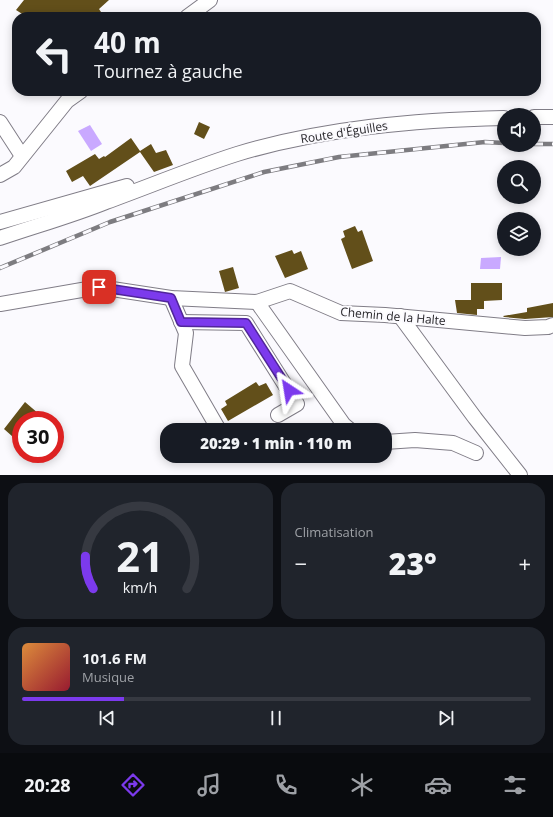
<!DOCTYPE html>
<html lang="fr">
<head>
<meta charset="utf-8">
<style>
  :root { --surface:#171b24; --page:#20242c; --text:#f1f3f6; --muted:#9ea1a6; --line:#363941; --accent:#7c3aed }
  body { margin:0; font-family:"Open Sans",sans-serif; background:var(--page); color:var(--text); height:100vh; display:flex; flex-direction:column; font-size:15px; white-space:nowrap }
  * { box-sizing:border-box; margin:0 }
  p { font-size:13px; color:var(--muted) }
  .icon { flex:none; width:22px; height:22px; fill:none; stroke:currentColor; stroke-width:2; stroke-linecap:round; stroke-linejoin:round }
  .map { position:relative; height:475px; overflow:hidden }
  .sheet { display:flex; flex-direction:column; gap:8px; padding:8px; background:#0d0f14; flex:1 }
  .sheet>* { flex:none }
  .top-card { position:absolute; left:12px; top:12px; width:529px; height:84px; border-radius:16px; box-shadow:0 2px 10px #0003; background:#171b24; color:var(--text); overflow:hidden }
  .controls { position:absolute; left:497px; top:108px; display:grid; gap:8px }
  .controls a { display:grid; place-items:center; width:44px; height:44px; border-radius:50%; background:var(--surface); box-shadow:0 2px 10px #0003; font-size:20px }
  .speed { position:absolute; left:12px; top:411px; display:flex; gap:8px; font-size:20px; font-weight:700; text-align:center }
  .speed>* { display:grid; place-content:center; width:52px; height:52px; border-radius:50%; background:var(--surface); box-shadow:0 2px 10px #0003; line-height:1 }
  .speed .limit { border:6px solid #d22; background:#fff; color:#111 }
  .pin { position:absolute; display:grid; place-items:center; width:34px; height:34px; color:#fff; margin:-17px; border-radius:8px; box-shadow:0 2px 6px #0006 }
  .me { position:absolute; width:44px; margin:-22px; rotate:327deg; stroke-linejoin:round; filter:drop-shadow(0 0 3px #0008) }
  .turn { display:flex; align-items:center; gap:14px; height:84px; padding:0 16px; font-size:18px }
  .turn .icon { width:52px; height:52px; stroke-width:2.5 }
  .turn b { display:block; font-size:28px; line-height:34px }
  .big { font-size:30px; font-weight:800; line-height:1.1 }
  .sheet .card { flex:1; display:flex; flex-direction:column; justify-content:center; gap:6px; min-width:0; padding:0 14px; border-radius:16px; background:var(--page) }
  .sheet .dial { align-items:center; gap:0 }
  .dial svg { height:104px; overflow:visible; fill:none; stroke:var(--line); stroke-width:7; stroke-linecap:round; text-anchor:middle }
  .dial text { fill:var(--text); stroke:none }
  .song { display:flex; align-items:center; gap:12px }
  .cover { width:48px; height:48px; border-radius:6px; background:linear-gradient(135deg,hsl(30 70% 55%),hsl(350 70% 35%)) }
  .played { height:4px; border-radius:2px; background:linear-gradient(90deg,var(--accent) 20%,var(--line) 20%) }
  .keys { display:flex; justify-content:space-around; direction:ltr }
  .heat { display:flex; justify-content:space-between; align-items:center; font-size:22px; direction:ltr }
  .sheet .tiles { flex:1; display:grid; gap:8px; grid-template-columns:1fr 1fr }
  .card:last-child { grid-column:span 2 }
  .trip { position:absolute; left:160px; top:423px; width:232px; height:40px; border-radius:16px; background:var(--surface); box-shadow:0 2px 10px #0003; font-weight:800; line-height:40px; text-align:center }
  .tab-bar { display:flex; height:64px; justify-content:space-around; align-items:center; background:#090b0e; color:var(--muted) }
  .tab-bar .icon { width:28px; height:28px }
  .tab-bar .current { color:var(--accent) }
  .tab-bar b { font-size:18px; color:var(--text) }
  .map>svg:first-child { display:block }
  .water { fill:#c9a9ff }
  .building { fill:#624f1a }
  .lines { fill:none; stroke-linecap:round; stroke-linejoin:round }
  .minor-casing { stroke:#807d87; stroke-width:16 }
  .minor { stroke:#fff; stroke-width:14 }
  .rail-casing { stroke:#7d7c80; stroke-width:4.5 }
  .rail { stroke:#fbfafe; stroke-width:3; stroke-dasharray:9; stroke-linecap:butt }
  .route-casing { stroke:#51269a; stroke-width:10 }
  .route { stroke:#7c3aed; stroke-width:7 }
  .labels { text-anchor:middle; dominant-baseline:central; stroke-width:4; stroke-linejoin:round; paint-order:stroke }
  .street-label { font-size:12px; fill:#27262a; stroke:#fbfafe }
</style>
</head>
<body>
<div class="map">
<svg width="553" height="475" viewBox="0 0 553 475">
  <rect width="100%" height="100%" fill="#fbfafe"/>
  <g class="water">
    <polygon points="90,125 102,144 91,151 78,131"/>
    <polygon points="501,257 500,269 480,269 481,258"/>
  </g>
  <g class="building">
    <polygon points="24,0 109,0 99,9 101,12 95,17 27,17 16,10"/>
    <polygon points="199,122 210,127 204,139 194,134"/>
    <polygon points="131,138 140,151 151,144 156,153 166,150 173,165 154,172 140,152 90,186 83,176 72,182 66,171 95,154 99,159 104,156 105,157"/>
    <polygon points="355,226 358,232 362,230 373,261 352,269 341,239 345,237 343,231"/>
    <polygon points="292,250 294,254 301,251 308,269 285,278 275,256"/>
    <polygon points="233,267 239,288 225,292 219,271"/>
    <polygon points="471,283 502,283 502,300 484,301 484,309 477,309 477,315 457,313 455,300 471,300"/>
    <polygon points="553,303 553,317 525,319 504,317 503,316 527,312 527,308"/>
    <polygon points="256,382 259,386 266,383 273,395 228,421 221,409 227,405 225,401"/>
    <polygon points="25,402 46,420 21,420 21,444 4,429"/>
  </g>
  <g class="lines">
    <defs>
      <g id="minor">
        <polyline points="187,17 210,0"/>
        <polyline points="534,117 553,117"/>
        <polyline points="0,122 22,156"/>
        <polyline points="0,175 14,167 67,101 81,91"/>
        <polyline points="0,222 127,186"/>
        <path d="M 0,238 C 35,226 71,216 106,202 C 150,186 193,168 237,154 C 323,128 415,120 504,118"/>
        <polyline points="171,298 186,333 182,366 219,430"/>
        <polyline points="257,302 344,425 350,430"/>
        <polyline points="0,304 99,287 171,298 257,302 290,291 341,313 385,315 525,328 548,327 553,325"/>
        <polyline points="400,316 475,418 520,475"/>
        <polyline points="181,322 246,323 297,404 278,415"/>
        <polyline points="385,442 415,440 453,443 476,453"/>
      </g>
    </defs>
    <use href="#minor" class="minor-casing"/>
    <use href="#minor" class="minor"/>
    <defs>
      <g id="rail">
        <polyline points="534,144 553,144"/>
        <polyline points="0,268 110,222 264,172 339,157 485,142 504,143"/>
      </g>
    </defs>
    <use href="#rail" class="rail-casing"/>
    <use href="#rail" class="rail"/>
  </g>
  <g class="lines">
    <defs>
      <polyline id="route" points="99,287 171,298 181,322 246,323 289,390"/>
    </defs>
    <use href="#route" class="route-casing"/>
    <use href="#route" class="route"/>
  </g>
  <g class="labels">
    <g class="street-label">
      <text transform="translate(344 132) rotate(-9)">Route d'Éguilles</text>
      <text transform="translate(393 316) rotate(5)">Chemin de la Halte</text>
    </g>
  </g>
</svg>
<div class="controls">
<a><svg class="icon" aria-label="sound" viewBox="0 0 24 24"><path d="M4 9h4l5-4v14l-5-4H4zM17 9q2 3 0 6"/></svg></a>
<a><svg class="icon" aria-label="search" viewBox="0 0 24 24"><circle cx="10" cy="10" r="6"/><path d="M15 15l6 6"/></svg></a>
<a><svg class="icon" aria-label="layers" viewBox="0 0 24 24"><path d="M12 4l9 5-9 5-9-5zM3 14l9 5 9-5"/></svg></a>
</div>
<div class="speed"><div class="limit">30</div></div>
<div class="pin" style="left:99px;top:287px;background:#d93025"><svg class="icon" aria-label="arrive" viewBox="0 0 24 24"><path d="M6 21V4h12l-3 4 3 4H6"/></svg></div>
<svg class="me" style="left:289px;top:390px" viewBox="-20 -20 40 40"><path d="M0-17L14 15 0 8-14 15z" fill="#7c3aed" stroke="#fff" stroke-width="4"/></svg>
<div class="trip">20:29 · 1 min · 110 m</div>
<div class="top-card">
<div class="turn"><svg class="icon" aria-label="left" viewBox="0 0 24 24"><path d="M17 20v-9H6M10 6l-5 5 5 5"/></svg><div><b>40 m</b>Tournez à gauche</div></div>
</div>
</div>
<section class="sheet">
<div class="tiles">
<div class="card dial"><svg viewBox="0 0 100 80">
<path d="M14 69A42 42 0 1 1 86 69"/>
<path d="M14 69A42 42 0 0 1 8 44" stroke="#7c3aed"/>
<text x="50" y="56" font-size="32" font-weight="700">21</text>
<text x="50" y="72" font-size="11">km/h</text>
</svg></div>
<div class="card"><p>Climatisation</p>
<div class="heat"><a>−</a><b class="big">23°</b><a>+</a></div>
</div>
<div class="card">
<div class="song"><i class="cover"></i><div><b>101.6 FM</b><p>Musique</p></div></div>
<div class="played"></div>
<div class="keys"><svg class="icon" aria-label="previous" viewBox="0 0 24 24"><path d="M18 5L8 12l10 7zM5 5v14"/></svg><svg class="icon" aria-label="pause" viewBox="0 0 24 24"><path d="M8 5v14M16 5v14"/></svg><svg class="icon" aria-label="next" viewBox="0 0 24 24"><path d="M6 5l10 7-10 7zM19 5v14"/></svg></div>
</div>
</div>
</section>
<nav class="tab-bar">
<b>20:28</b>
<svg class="icon current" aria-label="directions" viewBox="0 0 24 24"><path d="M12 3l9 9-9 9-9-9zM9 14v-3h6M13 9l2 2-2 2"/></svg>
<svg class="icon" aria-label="music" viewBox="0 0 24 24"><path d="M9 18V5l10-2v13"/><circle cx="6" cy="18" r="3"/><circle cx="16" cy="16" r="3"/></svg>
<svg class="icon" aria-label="phone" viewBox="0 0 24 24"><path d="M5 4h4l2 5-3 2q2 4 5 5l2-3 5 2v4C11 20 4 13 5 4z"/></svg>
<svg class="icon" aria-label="climate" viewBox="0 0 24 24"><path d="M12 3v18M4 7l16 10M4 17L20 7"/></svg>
<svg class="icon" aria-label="car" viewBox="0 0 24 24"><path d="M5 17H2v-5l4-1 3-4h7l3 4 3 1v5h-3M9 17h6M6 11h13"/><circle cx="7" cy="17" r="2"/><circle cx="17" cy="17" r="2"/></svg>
<svg class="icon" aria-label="filters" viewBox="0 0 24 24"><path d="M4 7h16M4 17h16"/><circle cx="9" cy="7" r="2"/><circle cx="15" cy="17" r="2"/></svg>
</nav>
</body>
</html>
